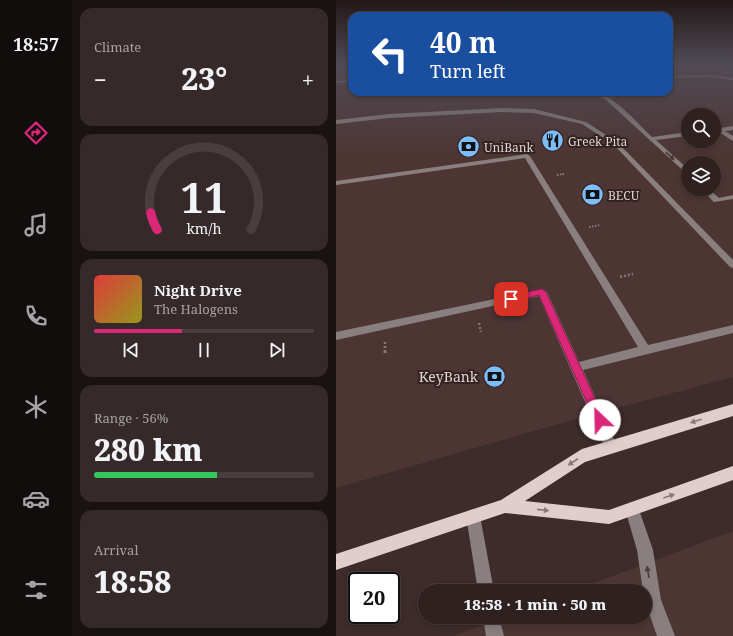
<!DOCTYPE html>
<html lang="en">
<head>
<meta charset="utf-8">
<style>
  :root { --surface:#2e2120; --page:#362929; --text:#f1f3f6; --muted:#a7a3a5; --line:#493e3e; --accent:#db2777 }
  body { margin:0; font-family:"Noto Serif",serif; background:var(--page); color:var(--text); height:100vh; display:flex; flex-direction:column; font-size:15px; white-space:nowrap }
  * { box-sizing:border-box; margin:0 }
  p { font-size:13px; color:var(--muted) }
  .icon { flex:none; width:22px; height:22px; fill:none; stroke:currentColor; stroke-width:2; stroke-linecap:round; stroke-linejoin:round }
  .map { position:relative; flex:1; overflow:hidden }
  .drawer { display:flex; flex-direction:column; gap:8px; padding:8px; background:#191212; width:264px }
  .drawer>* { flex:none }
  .hud { position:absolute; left:12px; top:12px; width:325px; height:84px; border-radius:12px; box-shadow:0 2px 6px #0003,0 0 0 1px var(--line); background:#1a4fa0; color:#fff; overflow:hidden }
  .buttons { position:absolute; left:345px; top:108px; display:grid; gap:8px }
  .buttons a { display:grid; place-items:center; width:40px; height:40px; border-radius:50%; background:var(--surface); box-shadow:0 2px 6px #0003,0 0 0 1px var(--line); font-size:20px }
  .speed { position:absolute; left:12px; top:572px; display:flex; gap:8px; font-size:20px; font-weight:700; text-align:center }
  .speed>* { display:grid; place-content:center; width:52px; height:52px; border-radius:50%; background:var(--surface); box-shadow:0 2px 6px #0003,0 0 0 1px var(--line); line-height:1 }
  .speed .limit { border:2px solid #111; border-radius:6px; background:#fff; color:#111 }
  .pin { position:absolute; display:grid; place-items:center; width:34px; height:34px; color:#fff; margin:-17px; border-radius:8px; box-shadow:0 2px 6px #0006 }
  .me { position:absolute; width:44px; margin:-22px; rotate:336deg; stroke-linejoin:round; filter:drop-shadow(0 0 3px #0008) }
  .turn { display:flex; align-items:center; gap:14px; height:84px; padding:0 16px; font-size:18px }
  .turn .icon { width:52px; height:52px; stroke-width:2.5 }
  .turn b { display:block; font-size:28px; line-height:34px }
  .big { font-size:30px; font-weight:800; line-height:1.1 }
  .drawer .tile { flex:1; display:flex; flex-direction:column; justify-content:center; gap:6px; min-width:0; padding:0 14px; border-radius:12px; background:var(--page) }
  .drawer .dial { align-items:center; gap:0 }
  .dial svg { height:104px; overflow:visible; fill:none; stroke:var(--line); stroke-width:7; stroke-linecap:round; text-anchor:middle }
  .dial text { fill:var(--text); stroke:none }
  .song { display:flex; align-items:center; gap:12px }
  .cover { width:48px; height:48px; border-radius:6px; background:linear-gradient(135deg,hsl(0 70% 55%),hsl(60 70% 35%)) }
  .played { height:4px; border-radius:2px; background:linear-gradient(90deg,var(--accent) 40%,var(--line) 40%) }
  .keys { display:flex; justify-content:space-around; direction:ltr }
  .heat { display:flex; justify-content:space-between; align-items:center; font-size:22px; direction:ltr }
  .charge { height:6px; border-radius:3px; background:linear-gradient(90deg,#34c759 56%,var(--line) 0) }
  .trip { position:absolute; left:82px; top:584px; width:234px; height:40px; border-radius:20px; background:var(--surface); box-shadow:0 2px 6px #0003,0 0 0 1px var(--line); font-weight:800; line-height:40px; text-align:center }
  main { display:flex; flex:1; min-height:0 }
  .menu { display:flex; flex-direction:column; width:72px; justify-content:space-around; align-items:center; background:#120d0d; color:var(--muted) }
  .menu .icon { width:28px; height:28px }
  .menu .selected { color:var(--accent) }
  .menu b { font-size:18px; color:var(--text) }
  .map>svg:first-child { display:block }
  .built { fill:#4d3534; fill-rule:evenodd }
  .green { fill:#6a3c3a }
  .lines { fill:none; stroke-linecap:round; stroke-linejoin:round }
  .path-far3 { stroke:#867877; stroke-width:1.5; stroke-dasharray:1 1; stroke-linecap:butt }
  .path-far2 { stroke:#867877; stroke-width:2; stroke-dasharray:1.5 1.5; stroke-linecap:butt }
  .path-far1 { stroke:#867877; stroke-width:2.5; stroke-dasharray:2 2; stroke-linecap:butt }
  .path { stroke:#867877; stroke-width:3; stroke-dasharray:2.5 2.5; stroke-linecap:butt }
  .minor { fill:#887f7e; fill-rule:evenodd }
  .major { fill:#e0cdcc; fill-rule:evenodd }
  .oneway { fill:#4c3e3d }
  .oneway2 { fill:#897876 }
  .route { fill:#db2777; stroke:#8e194d }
  .labels { text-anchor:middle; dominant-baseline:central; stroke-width:4; stroke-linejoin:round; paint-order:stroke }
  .far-poi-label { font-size:12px; fill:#dfd4d3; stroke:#322221; text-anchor:start }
  .poi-label { font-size:14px; fill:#dfd4d3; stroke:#322221; text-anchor:end }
</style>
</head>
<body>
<main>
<nav class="menu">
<b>18:57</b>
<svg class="icon selected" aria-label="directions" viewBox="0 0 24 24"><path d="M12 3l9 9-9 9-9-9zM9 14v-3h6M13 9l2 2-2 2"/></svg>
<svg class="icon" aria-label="music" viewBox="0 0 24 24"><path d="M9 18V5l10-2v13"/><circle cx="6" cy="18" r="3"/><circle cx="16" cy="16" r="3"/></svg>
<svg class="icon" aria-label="phone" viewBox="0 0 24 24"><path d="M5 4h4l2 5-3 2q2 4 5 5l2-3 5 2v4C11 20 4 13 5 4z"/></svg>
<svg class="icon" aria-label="climate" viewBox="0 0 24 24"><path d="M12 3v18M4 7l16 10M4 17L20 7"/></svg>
<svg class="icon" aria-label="car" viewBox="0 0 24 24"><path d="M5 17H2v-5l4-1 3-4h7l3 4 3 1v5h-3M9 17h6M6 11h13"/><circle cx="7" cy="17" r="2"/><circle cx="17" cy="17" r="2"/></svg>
<svg class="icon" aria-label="filters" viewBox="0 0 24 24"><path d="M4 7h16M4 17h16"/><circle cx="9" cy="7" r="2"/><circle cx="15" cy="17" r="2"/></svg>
</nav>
<section class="drawer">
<div class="tile"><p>Climate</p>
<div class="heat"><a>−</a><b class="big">23°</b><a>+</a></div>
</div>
<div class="tile dial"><svg viewBox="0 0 100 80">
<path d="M14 69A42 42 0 1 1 86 69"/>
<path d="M14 69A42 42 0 0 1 9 56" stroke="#db2777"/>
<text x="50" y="56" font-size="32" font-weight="700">11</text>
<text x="50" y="72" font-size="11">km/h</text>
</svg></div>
<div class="tile">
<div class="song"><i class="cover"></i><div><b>Night Drive</b><p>The Halogens</p></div></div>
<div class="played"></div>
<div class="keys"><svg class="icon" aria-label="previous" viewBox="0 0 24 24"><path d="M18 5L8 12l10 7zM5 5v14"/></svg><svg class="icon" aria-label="pause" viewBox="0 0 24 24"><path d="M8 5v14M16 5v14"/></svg><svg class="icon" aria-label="next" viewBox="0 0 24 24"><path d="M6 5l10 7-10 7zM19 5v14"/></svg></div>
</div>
<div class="tile"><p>Range · 56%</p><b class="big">280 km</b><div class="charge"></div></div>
<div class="tile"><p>Arrival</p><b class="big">18:58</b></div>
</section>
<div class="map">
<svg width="397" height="636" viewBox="0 0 397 636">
  <rect width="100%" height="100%" fill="#3d2c2b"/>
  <g class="built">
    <path d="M 0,64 L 16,64 L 16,92 L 333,92 L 333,70 L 397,73 L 397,377 L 240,419 L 0,488 ZM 352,115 L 378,115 L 378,141 L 352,141 ZM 352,163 L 378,163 L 378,189 L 352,189 Z"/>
    <polygon points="397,531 397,636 117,636 167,617 309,617 309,591 236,591"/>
  </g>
  <polygon class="green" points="333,64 384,64 397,70 397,73 333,70"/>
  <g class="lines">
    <polyline class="path-far3" points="226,174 228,174"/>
    <g class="path-far2">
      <polyline points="221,175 228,174"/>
      <polyline points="253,227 264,225"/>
    </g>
    <g class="path-far1">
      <polyline points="284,277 297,274"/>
      <polyline points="143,323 145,332"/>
      <polyline points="49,342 49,352"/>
    </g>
    <polyline class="path" points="49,351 49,353"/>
    <g class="minor">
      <polygon points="374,75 397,78 397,80 374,77 333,78 333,76"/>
      <polygon points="16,80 16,82 0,83 0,81"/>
      <path d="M 255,92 C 276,92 301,123 316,137 L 352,132 L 352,136 L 320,140 L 352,169 L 352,175 L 269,99 Z"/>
      <polygon points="166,108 198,109 250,122 281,142 397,260 397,268 394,267 277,144 246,124 198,113 166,112 53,118 0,124 0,120 53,114"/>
      <polygon points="397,126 397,130 389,131 397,136 397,141 383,132 378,133 378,129"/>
      <polygon points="191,154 194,156 312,345 397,325 397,333 247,370 281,446 280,450 275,452 270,450 203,296 0,340 0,332 206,289 211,292 243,362 302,347 189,158 0,185 0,181"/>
      <polygon points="365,189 373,189 383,198 397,195 397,199 378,202"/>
      <polygon points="296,502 301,504 317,550 325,600 339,636 321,636 309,601 309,591 307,591 301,550 289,509 291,504"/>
      <polygon points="137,509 142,511 144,516 158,591 142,591 130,516 132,511"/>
      <polygon points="147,617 163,617 168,636 150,636"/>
    </g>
    <polygon class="major" points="397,404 397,416 249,462 189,501 273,510 397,466 397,480 273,524 169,513 0,570 0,554 165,500 246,449"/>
  </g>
  <defs><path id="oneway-solid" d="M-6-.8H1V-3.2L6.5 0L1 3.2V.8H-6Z"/></defs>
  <g class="oneway">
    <use href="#oneway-solid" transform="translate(334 156) rotate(43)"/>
    <use href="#oneway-solid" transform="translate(312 572) rotate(-100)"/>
  </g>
  <g class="oneway2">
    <use href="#oneway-solid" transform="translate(360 421) rotate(163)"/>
    <use href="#oneway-solid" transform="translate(237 462) rotate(147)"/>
    <use href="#oneway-solid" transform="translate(333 496) rotate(-19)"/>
    <use href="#oneway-solid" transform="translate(207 510) rotate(6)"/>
  </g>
  <linearGradient id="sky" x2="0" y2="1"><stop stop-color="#221818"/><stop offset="0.42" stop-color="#514b55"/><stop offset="1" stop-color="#514b55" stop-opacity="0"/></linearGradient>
  <rect width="397" height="153" fill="url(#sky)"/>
  <polygon class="route" points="206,289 210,292 267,416 269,420 267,423 264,425 260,423 203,295 175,302 171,299 175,295"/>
  <defs>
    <symbol id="restaurant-disc" viewBox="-11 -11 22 22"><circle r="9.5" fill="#7dbef9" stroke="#322221"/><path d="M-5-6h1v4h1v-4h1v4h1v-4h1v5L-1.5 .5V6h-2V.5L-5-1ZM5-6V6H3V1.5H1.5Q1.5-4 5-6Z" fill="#111"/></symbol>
    <symbol id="bank-disc" viewBox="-11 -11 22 22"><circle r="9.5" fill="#7dbef9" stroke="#322221"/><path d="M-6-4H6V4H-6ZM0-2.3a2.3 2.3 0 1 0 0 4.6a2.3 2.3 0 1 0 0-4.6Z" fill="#111"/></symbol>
  </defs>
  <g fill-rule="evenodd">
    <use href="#restaurant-disc" x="204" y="128" width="25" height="25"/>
    <use href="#bank-disc" x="120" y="134" width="25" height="25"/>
    <use href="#bank-disc" x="244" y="182" width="25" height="25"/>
    <use href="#bank-disc" x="146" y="364" width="25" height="25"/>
  </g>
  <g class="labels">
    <g class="far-poi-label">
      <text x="232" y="141">Greek Pita</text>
      <text x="148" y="147">UniBank</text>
      <text x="272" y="195">BECU</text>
    </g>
    <g class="poi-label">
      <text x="142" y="376">KeyBank</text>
    </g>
  </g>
</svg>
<div class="buttons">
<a><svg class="icon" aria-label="search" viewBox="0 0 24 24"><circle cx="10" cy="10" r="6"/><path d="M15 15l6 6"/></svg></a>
<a><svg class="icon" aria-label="layers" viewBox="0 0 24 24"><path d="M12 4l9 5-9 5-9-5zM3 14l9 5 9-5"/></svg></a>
</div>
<div class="speed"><div class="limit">20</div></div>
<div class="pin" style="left:175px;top:299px;background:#d93025"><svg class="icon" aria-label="arrive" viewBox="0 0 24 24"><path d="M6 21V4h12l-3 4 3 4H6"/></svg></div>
<svg class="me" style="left:264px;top:420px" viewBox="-20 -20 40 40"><circle r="19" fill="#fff"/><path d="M0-13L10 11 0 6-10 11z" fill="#db2777"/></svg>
<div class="trip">18:58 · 1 min · 50 m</div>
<div class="hud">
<div class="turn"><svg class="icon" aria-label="left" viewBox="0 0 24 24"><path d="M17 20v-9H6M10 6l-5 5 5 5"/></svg><div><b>40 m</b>Turn left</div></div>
</div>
</div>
</main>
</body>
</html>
